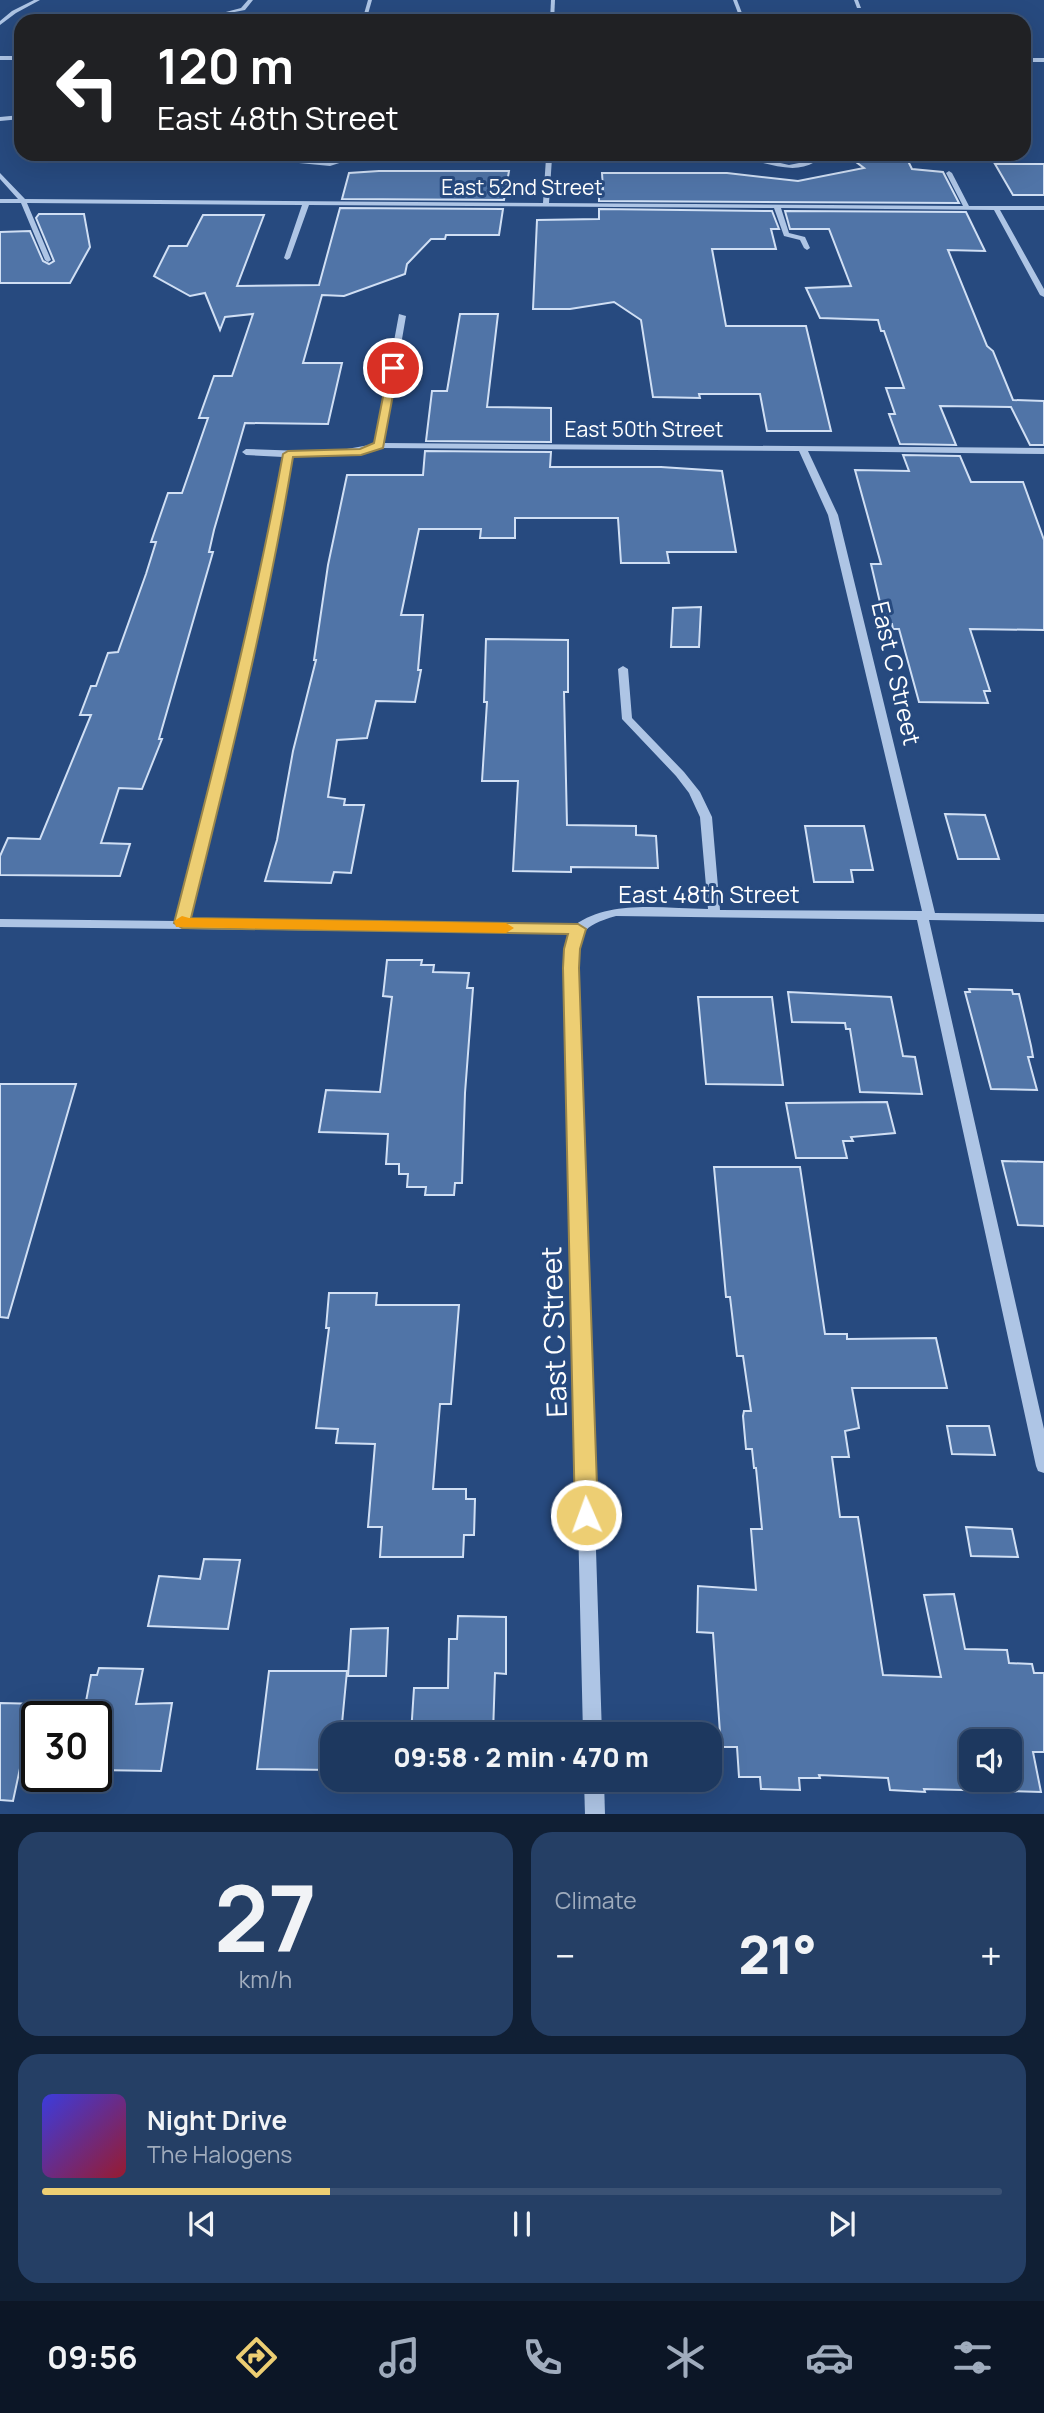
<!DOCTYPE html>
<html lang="en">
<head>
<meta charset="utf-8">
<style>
  :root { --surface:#1d385f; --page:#253f65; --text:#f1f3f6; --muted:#a0acbd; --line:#3b5274; --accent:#edce73 }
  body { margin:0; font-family:Manrope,sans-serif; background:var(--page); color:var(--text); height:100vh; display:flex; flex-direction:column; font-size:26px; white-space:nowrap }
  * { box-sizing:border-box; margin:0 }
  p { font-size:23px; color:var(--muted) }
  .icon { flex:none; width:38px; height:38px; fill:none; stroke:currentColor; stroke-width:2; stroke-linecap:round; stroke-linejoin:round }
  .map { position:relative; height:1814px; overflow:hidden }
  .drawer { display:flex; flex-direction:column; gap:18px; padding:18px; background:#101f34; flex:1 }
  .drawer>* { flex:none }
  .top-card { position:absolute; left:14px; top:14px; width:1017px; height:147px; border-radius:21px; box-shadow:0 7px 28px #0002,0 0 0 2px var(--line); background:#202124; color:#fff; overflow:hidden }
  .fabs { position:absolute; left:959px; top:1729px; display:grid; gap:14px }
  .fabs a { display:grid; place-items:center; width:63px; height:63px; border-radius:14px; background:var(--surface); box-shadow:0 7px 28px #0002,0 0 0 2px var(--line); font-size:35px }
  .speed { position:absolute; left:21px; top:1701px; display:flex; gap:14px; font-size:35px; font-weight:700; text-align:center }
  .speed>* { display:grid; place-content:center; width:91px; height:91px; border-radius:50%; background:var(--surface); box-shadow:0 7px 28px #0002,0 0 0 2px var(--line); line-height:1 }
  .speed .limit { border:4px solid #111; border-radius:10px; background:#fff; color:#111 }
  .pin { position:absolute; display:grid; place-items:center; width:60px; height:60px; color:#fff; margin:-30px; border:4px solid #fff; border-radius:50%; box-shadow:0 2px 7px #0007 }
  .me { position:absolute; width:77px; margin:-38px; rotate:358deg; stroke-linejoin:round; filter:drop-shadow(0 0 5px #0008) }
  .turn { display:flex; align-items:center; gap:24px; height:147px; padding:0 28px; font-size:32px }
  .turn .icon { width:91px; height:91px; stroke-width:2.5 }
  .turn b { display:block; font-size:49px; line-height:60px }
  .big { font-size:52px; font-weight:800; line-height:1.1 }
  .drawer .tile { flex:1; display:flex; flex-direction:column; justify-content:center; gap:10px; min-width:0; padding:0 24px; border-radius:21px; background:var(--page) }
  .drawer .dial { align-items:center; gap:0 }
  .dial b { font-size:91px; line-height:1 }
  .song { display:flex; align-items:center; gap:21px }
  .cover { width:84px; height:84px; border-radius:10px; background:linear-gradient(135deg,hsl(240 70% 55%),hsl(350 70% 35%)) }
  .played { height:7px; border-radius:4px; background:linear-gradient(90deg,var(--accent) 30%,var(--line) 30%) }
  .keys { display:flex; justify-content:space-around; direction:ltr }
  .heat { display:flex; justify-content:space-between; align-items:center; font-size:38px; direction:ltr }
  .drawer .tiles { flex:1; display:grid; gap:18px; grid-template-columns:1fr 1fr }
  .tile:last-child { grid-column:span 2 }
  .trip { position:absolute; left:320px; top:1722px; width:402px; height:70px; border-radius:21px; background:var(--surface); box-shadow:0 7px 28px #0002,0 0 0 2px var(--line); font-weight:800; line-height:70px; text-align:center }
  .menu { display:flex; height:112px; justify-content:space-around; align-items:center; background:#0c1626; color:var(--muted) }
  .menu .icon { width:49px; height:49px }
  .menu .active { color:var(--accent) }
  .menu b { font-size:32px; color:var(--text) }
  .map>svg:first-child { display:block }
  .building { fill:#5074a7; stroke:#d0dff4; stroke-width:2; fill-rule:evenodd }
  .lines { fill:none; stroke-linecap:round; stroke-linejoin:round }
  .minor { fill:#aec5e5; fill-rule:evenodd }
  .route { fill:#edce73; stroke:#9a864b; stroke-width:2 }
  .slow { fill:#f59e0b }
  .labels { text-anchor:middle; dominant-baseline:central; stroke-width:6; stroke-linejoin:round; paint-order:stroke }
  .far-street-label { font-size:21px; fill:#fff; stroke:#274a7f }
  .street-label { font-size:24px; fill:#fff; stroke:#274a7f }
  .near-street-label { font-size:28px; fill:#fff; stroke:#274a7f }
</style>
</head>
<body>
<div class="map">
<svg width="1044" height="1815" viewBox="0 0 1044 1815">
  <rect width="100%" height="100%" fill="#274a7f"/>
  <g class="building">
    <polygon points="852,159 907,159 912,169 943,172 959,203 599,201 599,189 603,189 602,173 727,173 798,181 864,168"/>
    <polygon points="995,164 1044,164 1044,195 1013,195"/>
    <polygon points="379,171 509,171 504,200 342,199 349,173"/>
    <polygon points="340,208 503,209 499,235 446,235 445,239 431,239 407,264 405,274 344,296 322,295 303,363 342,363 328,424 245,423 214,530 209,552 213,552 159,739 162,739 142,789 119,788 101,843 130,844 120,876 0,875 0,856 8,838 40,839 91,715 80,715 91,686 96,686 108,653 118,652 146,574 156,542 151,542 168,493 182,493 208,418 199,418 214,376 232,376 253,314 225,317 220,330 205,293 190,296 154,276 169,246 187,246 203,215 264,215 237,286 319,285"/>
    <polygon points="599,209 772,211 779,229 771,229 776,249 712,249 726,326 806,326 831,431 767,431 760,394 699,394 700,398 653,397 641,320 614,302 570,309 533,309 537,220 599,219"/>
    <polygon points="785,211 966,212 985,251 948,250 987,346 993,351 1013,400 1044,401 1044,445 1030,445 1011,407 940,406 956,445 900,444 889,414 895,414 886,388 904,388 884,331 881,331 878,320 820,318 806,288 851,286 829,229 790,229"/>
    <polygon points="39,214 84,214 90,247 70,283 0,283 0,232 30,231 43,261 49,264 54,261 36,218"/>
    <polygon points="460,314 498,314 487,407 551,408 551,442 426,441 432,391 447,391"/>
    <polygon points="425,451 551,452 550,467 661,467 722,471 736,552 667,552 669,563 621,563 618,518 515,518 515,538 480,538 481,529 419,529 401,615 423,615 418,670 421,670 415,702 376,701 367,738 337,740 328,797 345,799 344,805 364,805 351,873 334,872 331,883 265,881 277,840 293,751 316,660 314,660 328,565 347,475 423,475"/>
    <polygon points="903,455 960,456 971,482 1023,482 1044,540 1044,630 970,629 990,691 984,691 988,703 919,702 899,629 893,629 892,624 885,624 871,564 881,564 855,470 909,471"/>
    <polygon points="701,607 699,647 671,647 673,608"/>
    <polygon points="486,639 568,640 568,692 564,692 567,825 636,826 636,835 656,836 658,868 571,867 571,872 513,871 518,781 482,781 487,702 484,702"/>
    <polygon points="945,814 985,815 999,859 958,859"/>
    <polygon points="805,826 864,826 873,870 851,870 853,882 814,882"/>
    <polygon points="387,960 422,960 421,965 434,965 433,972 469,973 467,988 473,988 465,1093 462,1183 455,1183 454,1195 425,1195 426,1187 407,1187 408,1174 399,1174 399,1164 386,1164 388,1134 319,1132 326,1090 380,1092 392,997 383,996"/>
    <polygon points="969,989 1012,990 1013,994 1019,994 1031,1046 1033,1057 1028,1057 1037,1090 991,1089 965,992 970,992"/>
    <polygon points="788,992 891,997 903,1056 915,1057 922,1094 860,1092 850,1029 846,1029 845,1023 792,1022"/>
    <polygon points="698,997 772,997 783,1085 706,1084"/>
    <polygon points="0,1084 76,1084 8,1318 0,1317"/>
    <polygon points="887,1102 895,1133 851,1137 853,1141 843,1141 847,1158 796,1158 786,1103"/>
    <polygon points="1002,1161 1044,1162 1044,1226 1018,1225"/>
    <path d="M 714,1167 L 800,1167 L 825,1334 L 847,1334 L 847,1339 L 936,1338 L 947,1388 L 852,1388 L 859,1428 L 845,1431 L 849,1457 L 832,1457 L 840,1517 L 858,1517 L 883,1675 L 941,1677 L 924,1595 L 954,1594 L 965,1649 L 1007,1650 L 1009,1663 L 1032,1664 L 1034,1673 L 1044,1673 L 1044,1752 L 1033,1752 L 1041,1792 L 924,1789 L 925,1792 L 890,1790 L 888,1778 L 819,1775 L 820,1778 L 799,1778 L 800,1790 L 761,1789 L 760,1777 L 739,1777 L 737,1747 L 721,1747 L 713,1633 L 697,1632 L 698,1586 L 756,1590 L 751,1529 L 762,1529 L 756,1468 L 754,1468 L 752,1449 L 746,1449 L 743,1416 L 744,1411 L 751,1411 L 743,1356 L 737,1356 L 730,1297 L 726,1297 ZM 971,1741 L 1010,1741 L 1010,1780 L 971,1780 Z"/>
    <polygon points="329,1293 377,1293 376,1305 459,1305 451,1404 440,1404 433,1489 466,1489 466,1499 475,1499 474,1535 464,1535 463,1557 380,1557 382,1527 368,1527 375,1444 336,1443 338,1429 316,1428 329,1328 326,1328"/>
    <polygon points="947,1426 989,1426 995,1455 952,1454"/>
    <polygon points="966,1527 1012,1529 1018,1557 971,1556"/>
    <polygon points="204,1559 240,1560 228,1629 148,1626 159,1576 200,1579"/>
    <polygon points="458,1616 506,1617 506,1674 495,1673 493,1734 411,1734 414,1688 448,1688 449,1639 457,1639"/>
    <polygon points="388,1628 386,1676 348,1676 351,1629"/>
    <polygon points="99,1668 143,1669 136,1704 172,1703 161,1771 96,1770 96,1717 83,1717 91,1675 97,1675"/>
    <polygon points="269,1671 347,1671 341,1734 332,1734 332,1770 257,1769"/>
    <polygon points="0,1703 41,1704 33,1746 25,1745 13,1801 0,1800"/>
  </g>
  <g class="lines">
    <g class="minor">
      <polygon points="34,0 40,0 16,13 0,25 0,21 12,11"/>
      <polygon points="248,0 253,0 245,10 224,14 222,13 241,8"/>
      <polygon points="368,0 372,0 366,21 362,21"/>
      <polygon points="551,0 555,0 554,21 550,21"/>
      <polygon points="733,0 737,0 745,21 741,21"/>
      <polygon points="854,0 858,0 861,8 857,8"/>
      <rect x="0" y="56" width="21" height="4"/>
      <rect x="1024" y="58" width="20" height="4"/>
      <polygon points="21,115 21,119 0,121 0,117"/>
      <path d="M 298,154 L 305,154 L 301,157 L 303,160 L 330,162 L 351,155 L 350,154 L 732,156 L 767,154 L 754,157 L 789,165 L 809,161 L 808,158 L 800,154 L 813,156 L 815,162 C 788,178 759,156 732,160 L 552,158 L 549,203 L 963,206 L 946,173 L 949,171 L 952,173 L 969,206 L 1044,206 L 1044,210 L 1000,210 L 1044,289 L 1044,297 L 1040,295 L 994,210 L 781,208 L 789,233 L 805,237 L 810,248 L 807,250 L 804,248 L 800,240 L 784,236 L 774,208 L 309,205 L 290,258 L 287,260 L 284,258 L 302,205 L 27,203 L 51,260 L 48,262 L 45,260 L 21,203 L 0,203 L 0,199 L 18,199 L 0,179 L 0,173 L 25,199 L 543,203 L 546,158 L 361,156 L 330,166 L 299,163 L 295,157 Z"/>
      <path d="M 399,314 L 406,316 L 384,443 L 1044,448 L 1044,454 L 808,451 L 838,515 L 935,913 L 1044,914 L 1044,922 L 929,920 L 1044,1429 L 1044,1473 L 1038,1471 L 1036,1466 L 917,920 L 616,916 C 581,926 579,933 577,968 L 602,1734 L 583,1734 L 565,968 L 566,949 L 571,933 L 0,927 L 0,919 L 176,921 L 248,631 L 283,457 L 246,455 L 242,452 L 246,449 L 330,452 L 375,444 ZM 380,448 L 799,451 L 828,515 L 922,911 L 720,910 L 712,817 L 700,792 L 684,772 L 632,718 L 628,669 L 623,666 L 618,669 L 622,719 L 676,776 L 689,793 L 700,817 L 708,909 C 665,909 611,899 575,925 L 189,921 L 258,631 L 292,457 L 347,455 Z"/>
      <polygon points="584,1780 604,1780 605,1815 585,1815"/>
    </g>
  </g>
  <path class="route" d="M 389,366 L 398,368 L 383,448 L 361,455 L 293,457 C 267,613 229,765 191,918 L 578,924 L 586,929 L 580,949 L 579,968 L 598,1515 L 594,1522 L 586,1525 L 578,1522 L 575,1515 L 563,968 L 564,949 L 568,934 L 182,928 L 174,923 C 214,767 254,613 283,454 L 288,451 L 360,449 L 374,443 Z"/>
  <polygon class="slow" points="182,916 189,918 506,923 514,928 506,933 176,927 174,921"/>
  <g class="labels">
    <g class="far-street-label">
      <text x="522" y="187">East 52nd Street</text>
      <text x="644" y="429">East 50th Street</text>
    </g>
    <g class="street-label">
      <text transform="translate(897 673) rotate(77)">East C Street</text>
      <text x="709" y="893">East 48th Street</text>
    </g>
    <g class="near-street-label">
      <text transform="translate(553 1332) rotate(-92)">East C Street</text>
    </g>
  </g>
</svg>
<div class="fabs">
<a><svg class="icon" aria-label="sound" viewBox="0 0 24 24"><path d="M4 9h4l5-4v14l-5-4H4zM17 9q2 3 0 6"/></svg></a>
</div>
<div class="speed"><div class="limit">30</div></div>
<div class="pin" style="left:393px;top:368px;background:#d93025"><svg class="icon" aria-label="arrive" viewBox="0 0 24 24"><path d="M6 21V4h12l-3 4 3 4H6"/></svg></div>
<svg class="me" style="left:586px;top:1515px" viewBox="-20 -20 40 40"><circle r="17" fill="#edce73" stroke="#fff" stroke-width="3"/><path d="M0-11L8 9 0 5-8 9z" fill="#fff"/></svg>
<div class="trip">09:58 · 2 min · 470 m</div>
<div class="top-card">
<div class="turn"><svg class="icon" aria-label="left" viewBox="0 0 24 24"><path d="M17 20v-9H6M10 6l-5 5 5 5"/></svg><div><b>120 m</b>East 48th Street</div></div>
</div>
</div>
<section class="drawer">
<div class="tiles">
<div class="tile dial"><b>27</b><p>km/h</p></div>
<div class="tile"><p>Climate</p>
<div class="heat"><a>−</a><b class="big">21°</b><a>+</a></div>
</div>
<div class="tile">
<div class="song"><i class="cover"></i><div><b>Night Drive</b><p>The Halogens</p></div></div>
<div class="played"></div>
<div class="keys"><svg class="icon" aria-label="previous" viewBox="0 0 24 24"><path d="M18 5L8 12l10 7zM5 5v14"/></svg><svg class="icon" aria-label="pause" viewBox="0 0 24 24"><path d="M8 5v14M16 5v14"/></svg><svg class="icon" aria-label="next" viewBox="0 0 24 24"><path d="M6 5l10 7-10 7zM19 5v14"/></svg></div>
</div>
</div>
</section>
<nav class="menu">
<b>09:56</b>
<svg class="icon active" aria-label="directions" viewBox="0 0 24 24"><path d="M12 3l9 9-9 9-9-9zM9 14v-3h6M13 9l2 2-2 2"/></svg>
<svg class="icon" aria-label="music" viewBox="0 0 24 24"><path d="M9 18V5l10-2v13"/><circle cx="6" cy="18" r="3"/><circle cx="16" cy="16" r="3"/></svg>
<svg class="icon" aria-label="phone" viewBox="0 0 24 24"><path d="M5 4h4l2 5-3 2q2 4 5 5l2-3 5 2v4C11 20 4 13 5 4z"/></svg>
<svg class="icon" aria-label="climate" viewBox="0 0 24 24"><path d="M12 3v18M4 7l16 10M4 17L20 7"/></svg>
<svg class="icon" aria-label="car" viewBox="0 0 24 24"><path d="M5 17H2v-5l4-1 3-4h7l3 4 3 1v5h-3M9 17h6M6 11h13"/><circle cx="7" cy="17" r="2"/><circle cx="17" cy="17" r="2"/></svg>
<svg class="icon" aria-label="filters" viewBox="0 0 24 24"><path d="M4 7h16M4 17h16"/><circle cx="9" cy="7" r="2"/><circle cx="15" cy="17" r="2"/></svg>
</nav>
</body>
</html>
